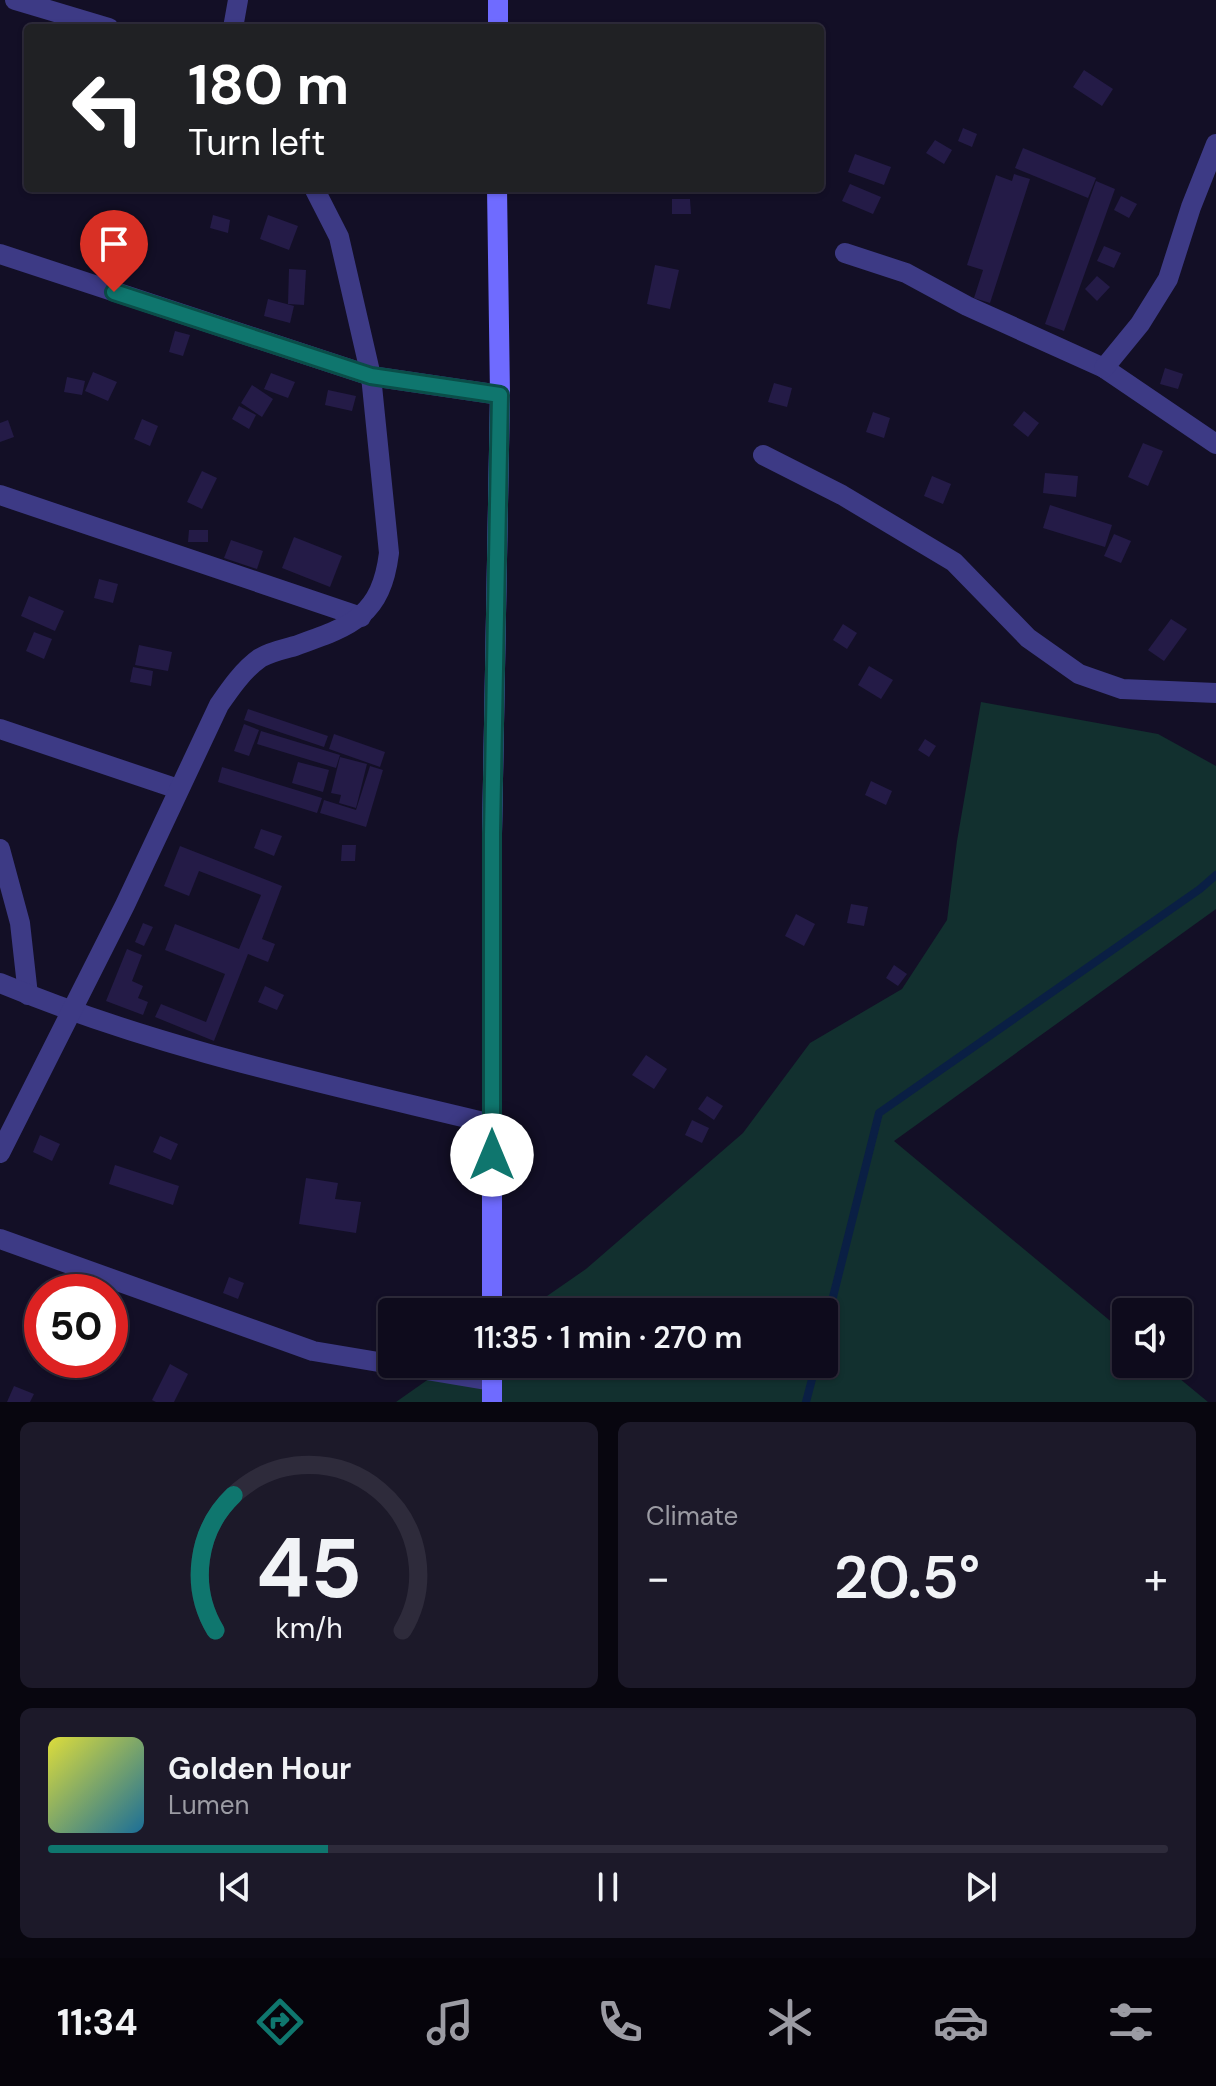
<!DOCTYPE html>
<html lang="en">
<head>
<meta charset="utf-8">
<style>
  :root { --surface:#0e0b1c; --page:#1c1929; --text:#f1f3f6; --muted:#9b9ba3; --line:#2e2b3b; --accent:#0f766e }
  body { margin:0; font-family:"DM Sans",sans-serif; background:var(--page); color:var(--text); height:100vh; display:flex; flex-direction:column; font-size:30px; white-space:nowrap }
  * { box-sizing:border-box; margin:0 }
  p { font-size:26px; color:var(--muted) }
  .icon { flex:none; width:44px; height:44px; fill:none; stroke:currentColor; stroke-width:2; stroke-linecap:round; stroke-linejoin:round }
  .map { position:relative; height:1402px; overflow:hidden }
  .side { display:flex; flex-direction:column; gap:20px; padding:20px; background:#08060f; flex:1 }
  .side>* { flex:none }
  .guide { position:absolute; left:24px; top:24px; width:800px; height:168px; border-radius:8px; box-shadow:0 2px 6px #0004,0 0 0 2px var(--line); background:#202124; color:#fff; overflow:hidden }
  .buttons { position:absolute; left:1112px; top:1298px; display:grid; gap:16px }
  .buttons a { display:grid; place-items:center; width:80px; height:80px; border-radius:8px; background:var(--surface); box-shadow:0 2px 6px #0004,0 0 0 2px var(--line); font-size:40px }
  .speed { position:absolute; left:24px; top:1274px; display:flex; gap:16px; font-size:40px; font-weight:700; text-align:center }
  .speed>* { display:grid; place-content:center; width:104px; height:104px; border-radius:50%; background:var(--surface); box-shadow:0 2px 6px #0004,0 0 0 2px var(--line); line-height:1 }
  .speed .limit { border:12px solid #d22; background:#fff; color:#111 }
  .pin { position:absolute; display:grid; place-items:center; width:68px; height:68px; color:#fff; margin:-82px -34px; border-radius:50% 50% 50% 0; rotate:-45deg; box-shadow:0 0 8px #0007 }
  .pin .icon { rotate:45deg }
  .me { position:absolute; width:88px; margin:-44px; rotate:0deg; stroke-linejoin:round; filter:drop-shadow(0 0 6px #0008) }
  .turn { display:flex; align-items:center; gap:28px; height:168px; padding:0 32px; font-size:36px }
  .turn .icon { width:104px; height:104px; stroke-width:2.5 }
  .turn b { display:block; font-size:56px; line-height:68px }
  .big { font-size:60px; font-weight:600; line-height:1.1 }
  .side .widget { flex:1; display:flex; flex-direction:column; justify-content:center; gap:12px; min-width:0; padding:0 28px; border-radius:12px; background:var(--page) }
  .side .dial { align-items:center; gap:0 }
  .dial svg { height:208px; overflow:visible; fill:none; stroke:var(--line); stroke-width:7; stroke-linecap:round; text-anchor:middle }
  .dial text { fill:var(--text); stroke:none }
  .song { display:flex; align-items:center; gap:24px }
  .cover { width:96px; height:96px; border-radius:12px; background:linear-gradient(135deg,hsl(60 70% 55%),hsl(200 70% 35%)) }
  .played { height:8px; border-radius:4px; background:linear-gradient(90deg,var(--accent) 25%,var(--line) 25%) }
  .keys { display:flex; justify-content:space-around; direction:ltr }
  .heat { display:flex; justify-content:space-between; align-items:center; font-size:44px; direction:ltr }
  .side .tiles { flex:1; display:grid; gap:20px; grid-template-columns:1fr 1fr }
  .widget:last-child { grid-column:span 2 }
  .trip { position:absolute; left:378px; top:1298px; width:460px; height:80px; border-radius:8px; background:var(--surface); box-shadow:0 2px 6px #0004,0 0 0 2px var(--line); font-weight:600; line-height:80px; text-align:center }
  .menu { display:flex; height:128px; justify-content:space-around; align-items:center; background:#06040b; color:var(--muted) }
  .menu .icon { width:56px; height:56px }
  .menu .on { color:var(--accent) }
  .menu b { font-size:36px; color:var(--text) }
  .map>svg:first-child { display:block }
  .green { fill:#12302f }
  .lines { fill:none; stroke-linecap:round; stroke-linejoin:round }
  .stream { stroke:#0a1f44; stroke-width:8 }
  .building { fill:#241b47 }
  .minor { stroke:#3d3a85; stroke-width:20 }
  .secondary { stroke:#6f6bff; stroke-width:20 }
  .route-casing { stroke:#0a4d48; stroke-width:20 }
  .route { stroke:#0f766e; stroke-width:14 }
</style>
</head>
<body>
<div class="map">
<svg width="1216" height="1402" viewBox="0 0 1216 1402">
  <rect width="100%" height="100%" fill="#130f26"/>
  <polygon class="green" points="981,702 1158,734 1216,766 1216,909 894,1141 1126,1334 1126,1364 1162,1364 1208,1402 396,1402 450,1364 824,1364 824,1312 524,1312 586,1269 743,1133 810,1043 902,989 947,920 957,841"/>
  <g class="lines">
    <g class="stream">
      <polyline points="824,1333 879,1113 1200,889 1216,875"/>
      <polyline points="806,1402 816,1364"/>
    </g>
  </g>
  <g class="building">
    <polygon points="1084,70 1113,89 1102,106 1073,87"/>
    <polygon points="963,128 977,134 972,147 958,141"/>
    <polygon points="935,140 952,150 944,164 926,153"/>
    <polygon points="1023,148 1096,178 1088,198 1015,168"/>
    <polygon points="855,154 891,167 884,185 848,172"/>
    <polygon points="1014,174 1030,179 990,303 974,298 983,270 967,265 996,175 1012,181"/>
    <polygon points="1096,181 1115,189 1064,331 1045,324"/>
    <polygon points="850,184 881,197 873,214 842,201"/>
    <polygon points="1121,196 1137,204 1129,218 1114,210"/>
    <polygon points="672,199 690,199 691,214 672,214"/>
    <polygon points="213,215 230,220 228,233 210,228"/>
    <polygon points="268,215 298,226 289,250 260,239"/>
    <polygon points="1104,246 1121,253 1114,268 1097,261"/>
    <polygon points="655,265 679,270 670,309 647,304"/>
    <polygon points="289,269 306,270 304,305 288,304"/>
    <polygon points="1097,276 1110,287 1097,301 1085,289"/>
    <polygon points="268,299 294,306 290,323 264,316"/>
    <polygon points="175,331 190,335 183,356 169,352"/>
    <polygon points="1165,368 1183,374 1178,389 1160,384"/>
    <polygon points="93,372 117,382 108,401 85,391"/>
    <polygon points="271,373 295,382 288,398 264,389"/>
    <polygon points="67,377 85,381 82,395 64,392"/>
    <polygon points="774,383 792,388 787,407 768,402"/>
    <polygon points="252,385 273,399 262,417 241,403"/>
    <polygon points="328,390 356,396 352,411 325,405"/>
    <polygon points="239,406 256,415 249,429 232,419"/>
    <polygon points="1024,411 1039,423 1028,437 1013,425"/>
    <polygon points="873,412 890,418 884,438 866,432"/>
    <polygon points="142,419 158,426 150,446 134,439"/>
    <polygon points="8,420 14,437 0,442 0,423"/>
    <polygon points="1143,443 1163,451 1148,486 1128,477"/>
    <polygon points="202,471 217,478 202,509 187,502"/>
    <polygon points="1045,473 1078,476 1076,497 1043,493"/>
    <polygon points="932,476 951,484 943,504 924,496"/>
    <polygon points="1050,505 1112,525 1105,547 1043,528"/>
    <polygon points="189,530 208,530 208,542 188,542"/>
    <polygon points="1114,534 1131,541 1121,563 1104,556"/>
    <polygon points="294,537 342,556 330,587 282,568"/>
    <polygon points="231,540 263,551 257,569 224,558"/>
    <polygon points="99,579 118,584 113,603 94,598"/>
    <polygon points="29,596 64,611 55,631 21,616"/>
    <polygon points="1171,619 1187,629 1164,661 1148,650"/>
    <polygon points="843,624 857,633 847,649 833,640"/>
    <polygon points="34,632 52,639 44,659 26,651"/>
    <polygon points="139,645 172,652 168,671 135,665"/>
    <polygon points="869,666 893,680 881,699 858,685"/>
    <polygon points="133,667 153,671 151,686 130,682"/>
    <polygon points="248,709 328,736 324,747 244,720"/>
    <polygon points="244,724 259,730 249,756 234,751"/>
    <polygon points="261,731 340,755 336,768 257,744"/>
    <polygon points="334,734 385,752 380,767 329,749"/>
    <polygon points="925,739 936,746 929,757 918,750"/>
    <polygon points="340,757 367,764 356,808 339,803 341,795 331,793"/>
    <polygon points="298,762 329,770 323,792 292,783"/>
    <polygon points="370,766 383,770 366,827 320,813 324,800 356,810"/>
    <polygon points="222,767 322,798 317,813 218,782"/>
    <polygon points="871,781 892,791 886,805 865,795"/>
    <polygon points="261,829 282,836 274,856 254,848"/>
    <polygon points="342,845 356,845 355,861 341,861"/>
    <polygon points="180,846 282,886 262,939 275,944 268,962 248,954 214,1041 155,1017 161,1004 206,1022 225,974 165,950 175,924 239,949 261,895 199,871 189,896 164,886"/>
    <polygon points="851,904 868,907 864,926 847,923"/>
    <polygon points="796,914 815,924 804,946 785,936"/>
    <polygon points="143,923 153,927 144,946 135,942"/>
    <polygon points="127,949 142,955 132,981 143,986 138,998 148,1002 143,1015 106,1001"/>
    <polygon points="894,965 907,974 898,986 886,978"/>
    <polygon points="265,986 284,995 277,1010 258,1002"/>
    <polygon points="646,1055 667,1069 654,1089 632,1075"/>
    <polygon points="707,1096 723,1106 714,1120 698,1109"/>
    <polygon points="692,1120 709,1128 702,1143 685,1135"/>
    <polygon points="40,1135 60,1144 52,1161 33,1152"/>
    <polygon points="160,1136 178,1144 171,1160 153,1152"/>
    <polygon points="115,1165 179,1186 173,1205 109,1184"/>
    <polygon points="306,1178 338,1183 335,1199 361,1202 356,1233 299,1224"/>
    <polygon points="229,1277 244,1283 238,1299 223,1293"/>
    <polygon points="170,1364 188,1374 174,1402 156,1402 152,1400"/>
    <polygon points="14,1386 34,1394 30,1402 7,1402"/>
  </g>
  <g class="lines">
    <g class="minor">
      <polyline points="15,0 109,28"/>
      <polyline points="233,28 238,0"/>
      <polyline points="845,253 906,273 967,306 1104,368 1216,444"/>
      <polyline points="0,254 371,376 500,395"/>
      <polyline points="1104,368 1140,324 1168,279 1191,207 1216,144"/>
      <polyline points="763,455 842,495 954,562 1028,638 1079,674 1122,689 1216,693"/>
      <polyline points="0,495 361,617"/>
      <polyline points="0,729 178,789"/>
      <polyline points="0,849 20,923 28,995"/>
      <path d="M 0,983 C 158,1049 327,1084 492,1124"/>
      <path d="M 0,1153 L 125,905 L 219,705 C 230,689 243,670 260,658 C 270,652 284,649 295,646 C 351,626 381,617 389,553 L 371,376 L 339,237 L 314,188"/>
      <polyline points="0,1239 313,1351 492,1381"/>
    </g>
    <g class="secondary">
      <polyline points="498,28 498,0"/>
      <polyline points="492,1312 492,834 500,395 497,188"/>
      <polyline points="492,1364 492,1402"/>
    </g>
  </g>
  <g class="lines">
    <defs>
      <polyline id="route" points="114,292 371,376 500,395 492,834 492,1155"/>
    </defs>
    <use href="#route" class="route-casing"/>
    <use href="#route" class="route"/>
  </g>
</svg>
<div class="buttons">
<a><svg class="icon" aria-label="sound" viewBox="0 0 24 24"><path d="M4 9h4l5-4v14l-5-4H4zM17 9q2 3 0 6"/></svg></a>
</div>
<div class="speed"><div class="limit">50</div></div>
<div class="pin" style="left:114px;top:292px;background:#d93025"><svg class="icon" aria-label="arrive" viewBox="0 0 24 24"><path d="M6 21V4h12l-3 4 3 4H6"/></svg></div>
<svg class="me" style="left:492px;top:1155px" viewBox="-20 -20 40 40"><circle r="19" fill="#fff"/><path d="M0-13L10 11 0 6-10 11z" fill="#0f766e"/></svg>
<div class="trip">11:35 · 1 min · 270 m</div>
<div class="guide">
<div class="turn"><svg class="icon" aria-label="left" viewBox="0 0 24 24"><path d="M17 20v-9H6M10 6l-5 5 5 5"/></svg><div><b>180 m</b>Turn left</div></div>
</div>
</div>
<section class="side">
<div class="tiles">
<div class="widget dial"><svg viewBox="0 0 100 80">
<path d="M14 69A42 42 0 1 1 86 69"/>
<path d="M14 69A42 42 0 0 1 21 17" stroke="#0f766e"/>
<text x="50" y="56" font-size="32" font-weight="700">45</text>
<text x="50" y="72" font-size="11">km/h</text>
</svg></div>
<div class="widget"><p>Climate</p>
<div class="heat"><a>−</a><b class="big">20.5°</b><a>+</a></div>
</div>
<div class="widget">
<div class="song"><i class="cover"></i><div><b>Golden Hour</b><p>Lumen</p></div></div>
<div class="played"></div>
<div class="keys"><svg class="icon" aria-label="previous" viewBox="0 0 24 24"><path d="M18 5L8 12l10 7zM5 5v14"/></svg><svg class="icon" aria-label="pause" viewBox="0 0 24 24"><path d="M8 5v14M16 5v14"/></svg><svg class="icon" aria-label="next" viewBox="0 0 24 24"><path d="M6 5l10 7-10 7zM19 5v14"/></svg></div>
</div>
</div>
</section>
<nav class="menu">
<b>11:34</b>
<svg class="icon on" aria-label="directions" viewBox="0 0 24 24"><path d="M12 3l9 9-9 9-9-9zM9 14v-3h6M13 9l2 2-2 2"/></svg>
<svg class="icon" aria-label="music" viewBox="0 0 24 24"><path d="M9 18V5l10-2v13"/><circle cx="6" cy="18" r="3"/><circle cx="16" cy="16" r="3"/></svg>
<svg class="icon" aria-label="phone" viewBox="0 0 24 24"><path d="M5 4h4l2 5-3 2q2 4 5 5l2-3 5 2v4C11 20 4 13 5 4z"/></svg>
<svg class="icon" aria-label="climate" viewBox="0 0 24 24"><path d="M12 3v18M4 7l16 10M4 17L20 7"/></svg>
<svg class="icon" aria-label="car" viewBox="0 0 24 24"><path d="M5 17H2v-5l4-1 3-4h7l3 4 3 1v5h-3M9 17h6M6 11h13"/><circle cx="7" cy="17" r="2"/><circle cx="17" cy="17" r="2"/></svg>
<svg class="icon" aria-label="filters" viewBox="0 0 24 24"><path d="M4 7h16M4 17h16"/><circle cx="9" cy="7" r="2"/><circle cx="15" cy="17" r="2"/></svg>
</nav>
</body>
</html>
